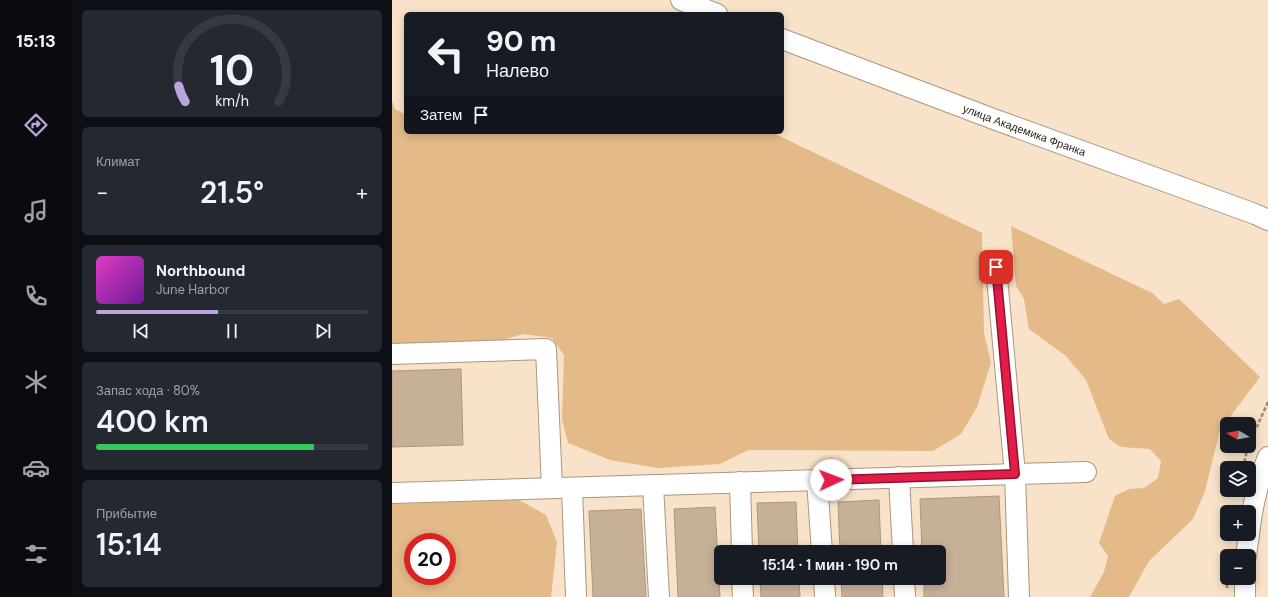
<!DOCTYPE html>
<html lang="ru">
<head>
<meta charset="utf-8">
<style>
  :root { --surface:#171b24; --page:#242831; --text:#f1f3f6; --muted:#9ea1a6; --line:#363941; --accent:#baa5dc }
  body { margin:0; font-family:"DM Sans",sans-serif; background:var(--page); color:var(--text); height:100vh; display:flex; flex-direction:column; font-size:15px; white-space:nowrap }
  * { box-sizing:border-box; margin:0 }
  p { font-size:13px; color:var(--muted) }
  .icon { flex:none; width:22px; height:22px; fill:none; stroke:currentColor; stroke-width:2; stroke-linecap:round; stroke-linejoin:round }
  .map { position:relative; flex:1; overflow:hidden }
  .drawer { display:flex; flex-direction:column; gap:10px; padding:10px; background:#0d0f14; width:320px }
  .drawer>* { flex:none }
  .hud { position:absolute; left:12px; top:12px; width:380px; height:122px; border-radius:6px; box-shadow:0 2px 10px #0003; background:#171b24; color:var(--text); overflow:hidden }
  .needle { width:26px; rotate:280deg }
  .controls { position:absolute; left:828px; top:417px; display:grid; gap:8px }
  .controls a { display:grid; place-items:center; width:36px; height:36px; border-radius:6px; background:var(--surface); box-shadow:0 2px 10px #0003; font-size:20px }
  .speed { position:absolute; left:12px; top:533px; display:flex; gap:8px; font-size:20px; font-weight:700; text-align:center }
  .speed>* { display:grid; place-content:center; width:52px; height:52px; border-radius:50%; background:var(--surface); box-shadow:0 2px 10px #0003; line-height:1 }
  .speed .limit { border:6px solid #d22; background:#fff; color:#111 }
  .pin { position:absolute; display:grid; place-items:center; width:34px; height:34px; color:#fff; margin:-17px; border-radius:8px; box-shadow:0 2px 6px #0006 }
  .me { position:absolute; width:44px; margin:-22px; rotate:88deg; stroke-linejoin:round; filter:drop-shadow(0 0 3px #0008) }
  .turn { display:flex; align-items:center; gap:14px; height:84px; padding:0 16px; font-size:18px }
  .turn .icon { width:52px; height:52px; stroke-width:2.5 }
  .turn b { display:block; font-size:28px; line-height:34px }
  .then { display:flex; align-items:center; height:38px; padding:0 16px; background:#0003; gap:8px; font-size:15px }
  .big { font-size:30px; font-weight:600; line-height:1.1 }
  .drawer .widget { flex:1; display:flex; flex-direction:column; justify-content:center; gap:6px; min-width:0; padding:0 14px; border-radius:6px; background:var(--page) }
  .drawer .dial { align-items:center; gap:0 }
  .dial svg { height:104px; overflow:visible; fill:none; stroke:var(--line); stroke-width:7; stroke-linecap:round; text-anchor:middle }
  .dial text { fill:var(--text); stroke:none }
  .song { display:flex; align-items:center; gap:12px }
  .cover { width:48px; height:48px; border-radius:6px; background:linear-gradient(135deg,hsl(310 70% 55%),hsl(280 70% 35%)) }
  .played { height:4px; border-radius:2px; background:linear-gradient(90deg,var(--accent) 45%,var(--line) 45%) }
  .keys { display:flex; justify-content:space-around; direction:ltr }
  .heat { display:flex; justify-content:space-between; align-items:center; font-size:22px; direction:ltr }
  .charge { height:6px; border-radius:3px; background:linear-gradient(90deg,#34c759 80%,var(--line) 0) }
  .trip { position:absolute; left:322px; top:545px; width:232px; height:40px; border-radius:6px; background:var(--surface); box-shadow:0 2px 10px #0003; font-weight:600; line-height:40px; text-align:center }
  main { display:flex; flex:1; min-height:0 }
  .tabs { display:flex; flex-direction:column; width:72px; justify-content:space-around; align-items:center; background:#090b0e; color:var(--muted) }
  .tabs .icon { width:28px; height:28px }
  .tabs .active { color:var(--accent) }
  .tabs b { font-size:18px; color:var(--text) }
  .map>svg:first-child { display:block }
  .green { fill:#e4ba89; fill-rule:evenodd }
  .building { fill:#c6b098; stroke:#ac9780 }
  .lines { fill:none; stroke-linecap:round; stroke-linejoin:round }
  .minor-casing { stroke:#ab967f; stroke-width:22 }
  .path { stroke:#9b8b79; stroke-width:2.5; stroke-dasharray:4 2; stroke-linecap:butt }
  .minor { stroke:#fff; stroke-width:20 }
  .route-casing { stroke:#92132f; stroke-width:10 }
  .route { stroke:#e11d48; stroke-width:7 }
  .labels { text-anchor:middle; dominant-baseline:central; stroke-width:4; stroke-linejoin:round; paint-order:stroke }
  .street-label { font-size:11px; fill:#271f16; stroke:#f8e2c9 }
</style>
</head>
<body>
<main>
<nav class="tabs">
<b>15:13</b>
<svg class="icon active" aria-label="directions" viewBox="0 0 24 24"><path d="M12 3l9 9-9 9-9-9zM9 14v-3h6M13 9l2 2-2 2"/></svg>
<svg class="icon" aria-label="music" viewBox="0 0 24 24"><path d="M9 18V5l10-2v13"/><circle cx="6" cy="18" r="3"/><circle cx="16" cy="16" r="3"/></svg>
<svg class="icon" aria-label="phone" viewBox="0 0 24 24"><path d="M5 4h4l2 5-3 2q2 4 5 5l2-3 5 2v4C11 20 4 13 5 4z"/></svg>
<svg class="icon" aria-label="climate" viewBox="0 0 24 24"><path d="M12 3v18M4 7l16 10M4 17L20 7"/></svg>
<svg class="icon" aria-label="car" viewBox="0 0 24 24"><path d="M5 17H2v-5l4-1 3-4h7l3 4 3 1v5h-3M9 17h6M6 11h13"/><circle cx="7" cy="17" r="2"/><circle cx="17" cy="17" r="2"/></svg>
<svg class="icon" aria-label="filters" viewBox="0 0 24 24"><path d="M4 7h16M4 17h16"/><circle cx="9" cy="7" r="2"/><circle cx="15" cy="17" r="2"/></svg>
</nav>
<section class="drawer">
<div class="widget dial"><svg viewBox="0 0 100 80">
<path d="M14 69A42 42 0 1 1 86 69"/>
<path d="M14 69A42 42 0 0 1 9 57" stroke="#baa5dc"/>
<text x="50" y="56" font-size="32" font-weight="700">10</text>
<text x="50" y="72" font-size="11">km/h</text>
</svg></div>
<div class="widget"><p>Климат</p>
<div class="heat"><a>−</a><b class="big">21.5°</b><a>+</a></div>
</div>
<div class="widget">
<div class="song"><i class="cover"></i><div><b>Northbound</b><p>June Harbor</p></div></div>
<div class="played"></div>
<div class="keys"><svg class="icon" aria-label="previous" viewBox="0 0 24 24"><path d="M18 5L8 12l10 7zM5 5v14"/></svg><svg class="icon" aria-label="pause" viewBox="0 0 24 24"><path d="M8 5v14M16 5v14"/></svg><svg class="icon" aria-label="next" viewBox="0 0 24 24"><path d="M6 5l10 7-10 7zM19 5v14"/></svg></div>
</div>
<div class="widget"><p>Запас хода · 80%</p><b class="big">400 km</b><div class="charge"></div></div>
<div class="widget"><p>Прибытие</p><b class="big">15:14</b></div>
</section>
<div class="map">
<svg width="876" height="597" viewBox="0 0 876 597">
  <rect width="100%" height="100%" fill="#f8e2c9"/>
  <g class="green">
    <polygon points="0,101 3,109 14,115 14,132 379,132 590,233 592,333 599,363 585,407 569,434 541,451 356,450 328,464 266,468 218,460 176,443 170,420 172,355 160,338 131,334 101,343 0,347"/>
    <polygon points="619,226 760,293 772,304 787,299 868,377 828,430 813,491 801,519 757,561 737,597 698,597 712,572 716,556 707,543 723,496 737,489 752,488 766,478 769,461 758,449 729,447 717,439 694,380 674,356 637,329 632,299 624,286"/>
    <path d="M 127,500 L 154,515 L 165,542 L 159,597 L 0,597 L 0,504 ZM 21,542 L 55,542 L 55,576 L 21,576 Z"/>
  </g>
  <g class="building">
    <polygon points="69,369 71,445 0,447 0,371"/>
    <polygon points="607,496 612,597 532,597 532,578 547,578 547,552 530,552 528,499"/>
    <polygon points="487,500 489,552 448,552 446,502"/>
    <polygon points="404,502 406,552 367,552 365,503"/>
    <polygon points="323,507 328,597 286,597 282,509"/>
    <polygon points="249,509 254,597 201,597 197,511"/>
    <polygon points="368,578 407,578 408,597 369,597"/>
    <polygon points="449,578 490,578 491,597 450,597"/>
  </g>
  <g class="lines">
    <defs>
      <g id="minor">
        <polyline points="289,0 325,14"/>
        <path id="s1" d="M 390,39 L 604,120 L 863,214 L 876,220"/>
        <polyline points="604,267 623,474 627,597"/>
        <polyline points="0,354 154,349 160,488"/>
        <polyline points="507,477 511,552"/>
        <polyline points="425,480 430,552"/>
        <polyline points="348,482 350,552"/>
        <polyline points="261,485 267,597"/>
        <polyline points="180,488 184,597"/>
        <polyline points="0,493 694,472"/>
        <path d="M 857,534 C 860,508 866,481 876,457"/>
        <polyline points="854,556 857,534"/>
        <polyline points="350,578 351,597"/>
        <polyline points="432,578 433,597"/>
        <polyline points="512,578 513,597"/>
        <polyline points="853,597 853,578"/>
      </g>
    </defs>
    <use href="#minor" class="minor-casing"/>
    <g class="path">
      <polyline points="857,444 876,402"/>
      <polyline points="851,468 856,446"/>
      <polyline points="835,588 835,573"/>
    </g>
    <use href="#minor" class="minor"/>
  </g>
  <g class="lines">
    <defs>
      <polyline id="route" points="439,480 623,474 604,267"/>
    </defs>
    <use href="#route" class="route-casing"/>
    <use href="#route" class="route"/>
  </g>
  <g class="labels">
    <g class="street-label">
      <text stroke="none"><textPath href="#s1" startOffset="259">улица Академика Франка</textPath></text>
    </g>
  </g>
</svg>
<div class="controls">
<a><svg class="needle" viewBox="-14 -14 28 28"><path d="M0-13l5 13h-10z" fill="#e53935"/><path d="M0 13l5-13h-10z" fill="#9ea1a6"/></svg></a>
<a><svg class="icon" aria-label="layers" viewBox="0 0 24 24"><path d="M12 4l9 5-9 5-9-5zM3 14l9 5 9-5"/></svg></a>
<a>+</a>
<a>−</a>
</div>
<div class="speed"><div class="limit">20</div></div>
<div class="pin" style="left:604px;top:267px;background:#d93025"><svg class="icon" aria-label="arrive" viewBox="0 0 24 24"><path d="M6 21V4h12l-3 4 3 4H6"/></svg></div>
<svg class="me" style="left:439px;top:480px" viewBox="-20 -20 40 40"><circle r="19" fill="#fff"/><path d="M0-13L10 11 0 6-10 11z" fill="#e11d48"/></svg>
<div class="trip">15:14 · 1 мин · 190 m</div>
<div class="hud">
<div class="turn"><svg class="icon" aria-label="left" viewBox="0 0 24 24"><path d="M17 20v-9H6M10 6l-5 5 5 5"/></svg><div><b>90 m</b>Налево</div></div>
<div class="then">Затем<svg class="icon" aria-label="arrive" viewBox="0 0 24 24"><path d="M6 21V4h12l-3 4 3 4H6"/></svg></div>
</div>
</div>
</main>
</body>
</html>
